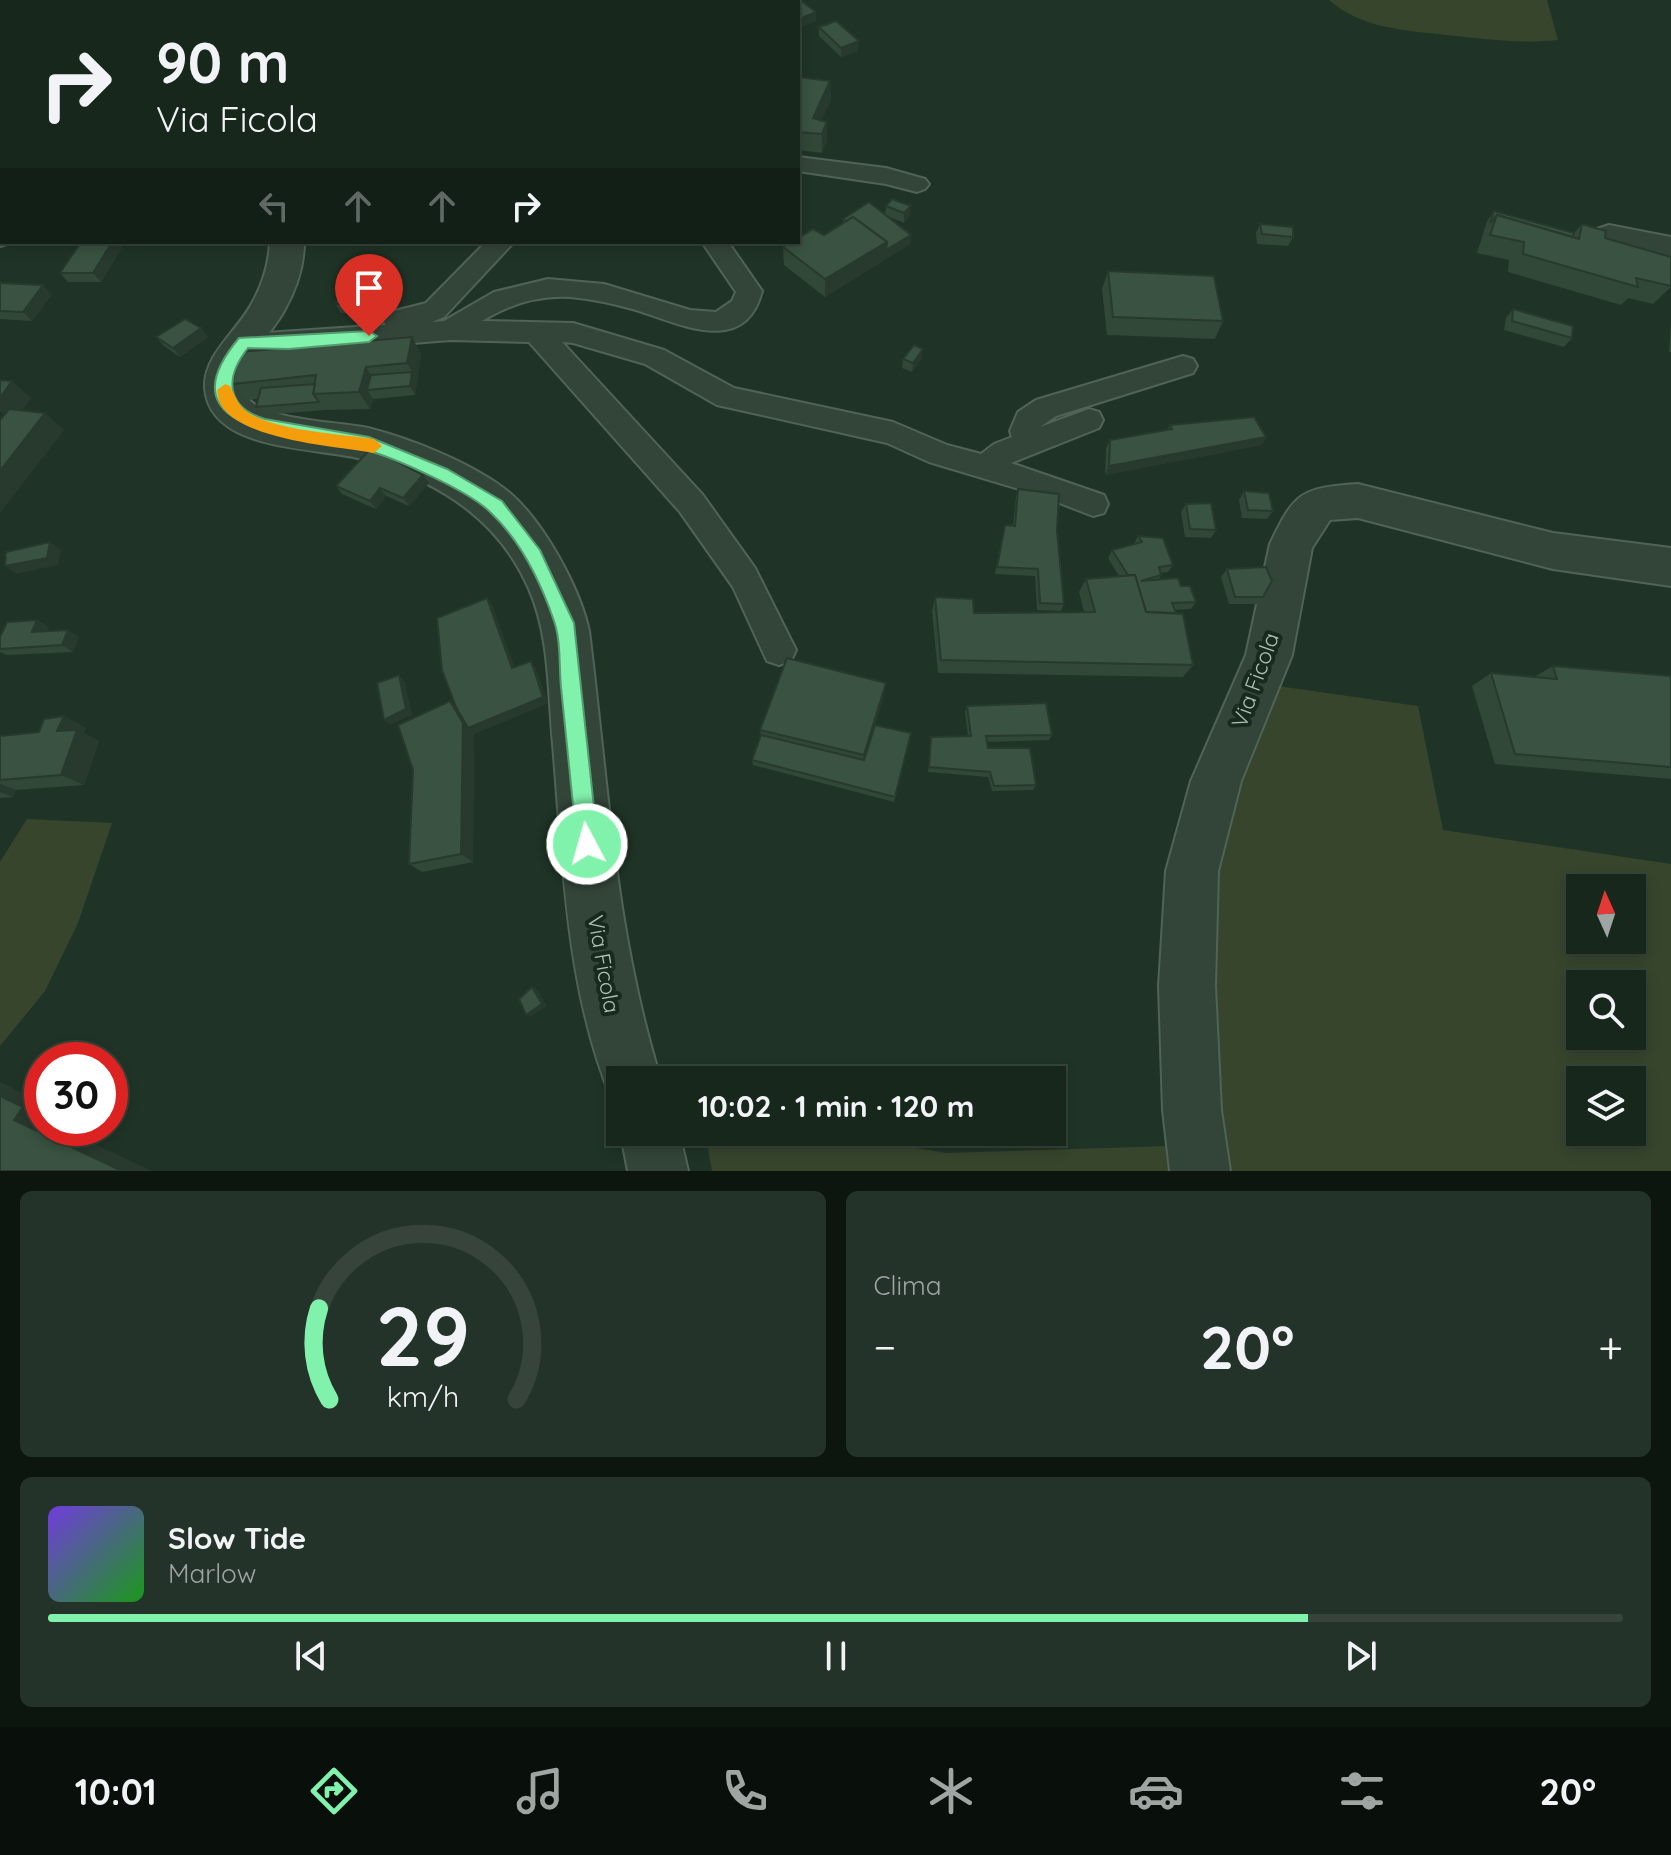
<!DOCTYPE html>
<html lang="it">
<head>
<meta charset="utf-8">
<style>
  :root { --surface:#17271c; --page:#243329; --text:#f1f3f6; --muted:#9ea5a3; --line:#36443b; --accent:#81f2ac }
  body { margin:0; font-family:Quicksand,sans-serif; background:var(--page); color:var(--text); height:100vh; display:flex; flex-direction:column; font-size:30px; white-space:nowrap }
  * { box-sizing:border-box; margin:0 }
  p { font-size:26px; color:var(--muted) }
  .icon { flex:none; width:44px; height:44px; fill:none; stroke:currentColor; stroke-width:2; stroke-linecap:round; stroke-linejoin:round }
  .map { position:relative; height:1171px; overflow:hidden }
  .sheet { display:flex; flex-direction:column; gap:20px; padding:20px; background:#0d150f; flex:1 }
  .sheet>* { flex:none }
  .hud { position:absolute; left:0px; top:0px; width:800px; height:244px; box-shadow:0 4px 12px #0003,0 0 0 2px var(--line); background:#17271c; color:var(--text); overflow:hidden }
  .needle { width:52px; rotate:357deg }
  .fabs { position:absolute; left:1566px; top:874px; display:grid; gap:16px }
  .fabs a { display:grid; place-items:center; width:80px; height:80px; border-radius:0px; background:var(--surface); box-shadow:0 4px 12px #0003,0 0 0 2px var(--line); font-size:40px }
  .speed { position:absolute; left:24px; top:1042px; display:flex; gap:16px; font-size:40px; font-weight:700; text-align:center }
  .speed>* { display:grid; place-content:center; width:104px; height:104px; border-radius:50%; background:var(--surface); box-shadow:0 4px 12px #0003,0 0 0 2px var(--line); line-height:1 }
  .speed .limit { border:12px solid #d22; background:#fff; color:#111 }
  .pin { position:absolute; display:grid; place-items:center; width:68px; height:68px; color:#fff; margin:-82px -34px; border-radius:50% 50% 50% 0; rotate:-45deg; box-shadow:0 0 8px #0007 }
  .pin .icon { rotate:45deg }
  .me { position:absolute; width:88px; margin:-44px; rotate:354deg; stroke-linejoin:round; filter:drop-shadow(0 0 6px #0008) }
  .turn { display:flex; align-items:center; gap:28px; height:168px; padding:0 24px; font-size:36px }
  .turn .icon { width:104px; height:104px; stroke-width:2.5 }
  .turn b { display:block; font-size:56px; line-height:68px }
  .lanes { display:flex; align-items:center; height:76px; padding:0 24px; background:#0003; justify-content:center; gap:40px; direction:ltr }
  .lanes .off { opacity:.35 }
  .big { font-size:60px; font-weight:700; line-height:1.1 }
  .sheet .card { flex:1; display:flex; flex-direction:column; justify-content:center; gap:12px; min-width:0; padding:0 28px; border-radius:12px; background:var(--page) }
  .sheet .dial { align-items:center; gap:0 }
  .dial svg { height:208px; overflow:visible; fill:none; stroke:var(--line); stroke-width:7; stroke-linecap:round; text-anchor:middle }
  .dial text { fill:var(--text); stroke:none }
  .song { display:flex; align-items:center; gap:24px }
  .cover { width:96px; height:96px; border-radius:12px; background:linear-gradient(135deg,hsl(260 70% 55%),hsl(120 70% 35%)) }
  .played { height:8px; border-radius:4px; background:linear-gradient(90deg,var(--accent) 80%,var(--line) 80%) }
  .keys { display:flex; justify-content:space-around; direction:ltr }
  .heat { display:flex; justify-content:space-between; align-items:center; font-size:44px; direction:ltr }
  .sheet .tiles { flex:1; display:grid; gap:20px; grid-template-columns:1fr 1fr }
  .card:last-child { grid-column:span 2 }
  .trip { position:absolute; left:606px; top:1066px; width:460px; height:80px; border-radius:0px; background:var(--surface); box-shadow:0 4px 12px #0003,0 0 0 2px var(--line); font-weight:700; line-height:80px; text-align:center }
  .tab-bar { display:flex; height:128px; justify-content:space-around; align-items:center; background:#09100b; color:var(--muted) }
  .tab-bar .icon { width:56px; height:56px }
  .tab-bar .on { color:var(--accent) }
  .tab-bar b { font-size:36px; color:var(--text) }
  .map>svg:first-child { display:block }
  .green { fill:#37452d; fill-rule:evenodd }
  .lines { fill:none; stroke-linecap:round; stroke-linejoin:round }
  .lane-casing { stroke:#506357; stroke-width:4 }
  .street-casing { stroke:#506357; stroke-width:4 }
  .lane { fill:#334539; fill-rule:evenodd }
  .street { fill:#334539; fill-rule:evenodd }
  .wall { fill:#314738 }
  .shaded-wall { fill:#28392e }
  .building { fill:#395241; stroke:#28392e; stroke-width:2 }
  .route { fill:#81f2ac; stroke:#549d70; stroke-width:2 }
  .slow { fill:#f59e0b }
  .labels { text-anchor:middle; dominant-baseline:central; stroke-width:8; stroke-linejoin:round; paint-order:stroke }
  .street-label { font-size:22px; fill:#acc2b5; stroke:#18291e }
</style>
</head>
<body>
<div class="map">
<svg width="1671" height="1171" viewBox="0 0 1671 1171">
  <rect width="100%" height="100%" fill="#1f3426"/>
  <g class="green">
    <path d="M 1329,0 L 1547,0 L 1558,40 C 1517,44 1487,39 1446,35 C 1405,30 1362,29 1329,0 Z"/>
    <path d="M 1278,686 L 1418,706 L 1443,830 L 1671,864 L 1671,1171 L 1230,1171 L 1212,1076 L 1211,923 L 1220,832 ZM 1580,888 L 1632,888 L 1632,940 L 1580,940 ZM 1580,984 L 1632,984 L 1632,1036 L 1580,1036 ZM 1580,1080 L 1632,1080 L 1632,1132 L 1580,1132 Z"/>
    <polygon points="27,819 112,823 78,923 45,991 0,1046 0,862"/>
    <polygon points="705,1132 823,1132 946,1153 1169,1146 1172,1171 712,1171"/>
  </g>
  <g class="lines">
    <defs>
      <g id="lane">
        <polygon points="798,157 886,168 925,179 929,184 925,189 917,192 886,184 798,171"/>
        <path d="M 486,242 L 514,242 L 444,317 L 432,322 L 444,321 L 494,292 L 548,279 L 604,284 L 690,310 L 716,312 L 732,301 L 736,292 L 702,242 L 728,242 L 762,291 C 745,358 678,323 636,310 C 615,304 592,299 570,297 C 538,295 508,305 482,321 L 573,323 L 664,350 L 734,388 L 893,422 L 947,445 L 981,454 L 994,444 L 1012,437 L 1010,431 L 1018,412 L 1036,400 L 1183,356 L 1193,359 L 1197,366 L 1193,373 L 1056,416 L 1040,427 L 1089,409 L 1099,412 L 1103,420 L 1099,428 L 1011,463 L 1104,495 L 1108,504 L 1104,513 L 1093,516 L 1039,495 L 929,462 L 887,443 L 717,405 L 645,364 L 573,343 L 562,342 L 702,494 L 755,568 L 796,650 L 791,661 L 779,665 L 767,661 L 733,587 L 680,512 L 529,342 L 450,340 L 289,353 L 234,349 L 230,342 L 234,335 L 386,325 L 383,320 L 387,313 L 426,303 Z"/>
      </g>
      <g id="street">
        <polygon points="239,0 267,0 269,2 241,2"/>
        <polygon points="0,223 2,242 14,242 0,246"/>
        <polygon points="1609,225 1671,237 1671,261 1597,245 1592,237 1597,229"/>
        <path d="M 270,242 L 304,242 C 304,267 296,290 284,311 C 271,335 238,363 244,391 C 251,421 342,422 368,428 C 412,439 477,465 511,494 C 544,523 580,588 589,631 C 608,782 615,934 661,1080 L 620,1080 L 620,1104 L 612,1100 C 566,990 563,862 553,744 C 548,692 550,637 529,589 C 499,520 441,483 370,461 C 325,446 210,455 205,388 C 203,356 237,331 251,305 C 262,286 269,264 270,242 Z"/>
        <path d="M 1358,484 L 1553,533 L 1671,548 L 1671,586 L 1553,569 L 1358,518 L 1330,520 L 1312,548 L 1292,655 L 1241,781 L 1218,871 L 1215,986 L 1221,1110 L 1230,1171 L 1170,1171 L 1163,1110 L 1159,986 L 1166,871 L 1191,781 L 1246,655 L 1270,544 C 1295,491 1302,488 1358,484 Z"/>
        <polygon points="620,1130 679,1132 688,1171 628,1171"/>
      </g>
    </defs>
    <use href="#lane" class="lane-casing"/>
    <use href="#street" class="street-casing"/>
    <use href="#lane" class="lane"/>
    <use href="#street" class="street"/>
  </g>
  <g class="wall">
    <polygon points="65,0 100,0 94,2 67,2"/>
    <polygon points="819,27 858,51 841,57 819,36"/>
    <polygon points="798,77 830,81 831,100 821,120 827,141 822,153 798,150"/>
    <polygon points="886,206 910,215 904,223 887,216 911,235 910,244 825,297 784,265 783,247 824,235 843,223 843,219 885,215"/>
    <polygon points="1494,211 1574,233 1582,224 1605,238 1671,287 1653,304 1628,298 1621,305 1508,272 1509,260 1477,253 1487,221"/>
    <polygon points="1260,224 1293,237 1288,246 1257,244 1256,233"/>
    <polygon points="81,242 125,242 101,282 68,282 60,273"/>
    <polygon points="1108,271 1223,321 1215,339 1107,335 1102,289"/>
    <polygon points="0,283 52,294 32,321 0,319"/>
    <polygon points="388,298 381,313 341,313 335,304"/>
    <polygon points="1513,309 1572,338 1564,347 1504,330 1506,318"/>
    <polygon points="1671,323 1671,352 1669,352"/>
    <polygon points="201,328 208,337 180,357 164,346 156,337"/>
    <polygon points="412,337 421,355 415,395 373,399 370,409 325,410 263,415 256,407 258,399 246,400 232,384"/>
    <polygon points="922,358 912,372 902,368 903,359"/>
    <polygon points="1170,425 1266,437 1261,445 1105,475 1106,448 1110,440 1167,430"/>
    <polygon points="429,483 409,506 386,496 376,509 342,494 336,486"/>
    <polygon points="1018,489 1057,531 1064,604 1061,611 1037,610 1035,576 995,574 1005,525 1013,525 1016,497"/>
    <polygon points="1244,491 1273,511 1267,519 1242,518 1239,500"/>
    <polygon points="1186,504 1216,530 1211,538 1185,537 1181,512"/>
    <polygon points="1138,536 1173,565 1168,572 1161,573 1161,575 1159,579 1181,586 1196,602 1191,609 1174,610 1193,665 1183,677 938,673 932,611 935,597 974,613 1084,612 1079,592 1086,579 1119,576 1108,558 1112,550 1134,544"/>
    <polygon points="1227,569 1263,597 1257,604 1229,604 1221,577"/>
    <polygon points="492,605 514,667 535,667 548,703 474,734 473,862 422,872 409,864 450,701 456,707"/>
    <polygon points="37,620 49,627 47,631 79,637 73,652 7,655 0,652 0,637"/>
    <polygon points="1553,666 1671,676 1671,779 1495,764 1472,686 1491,673 1534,677"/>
    <polygon points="884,695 875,725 911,733 894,802 753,765 752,760 761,735 760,730"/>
    <polygon points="967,706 1052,735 1049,740 987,742 988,748 1036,785 1033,790 992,791 988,777 928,772 931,737 968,736 965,712"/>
    <polygon points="64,716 86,728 83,733 99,741 84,785 16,790 13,797 0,798 0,736 39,732"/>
  </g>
  <g class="shaded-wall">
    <polygon points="80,0 100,0 94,2 82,2"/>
    <polygon points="210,0 236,0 237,2 207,1"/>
    <polygon points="816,12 816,21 800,28 800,19"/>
    <polygon points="859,41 858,51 841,57 841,48"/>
    <polygon points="830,81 831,100 815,133 813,118"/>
    <polygon points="827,122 827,141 822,153 822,134"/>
    <polygon points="2,180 2,203 0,204 0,183"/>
    <polygon points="911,206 910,215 904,223 904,213"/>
    <polygon points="911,235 910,244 825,297 825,279 887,242"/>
    <polygon points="112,242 125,242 101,282 93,273"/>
    <polygon points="43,285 52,294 32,321 23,312"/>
    <polygon points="383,289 388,298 381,313 375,304"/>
    <polygon points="201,328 208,337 180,357 173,348"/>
    <polygon points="412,337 421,355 415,395 410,386 412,372 407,363"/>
    <polygon points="923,349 922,358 912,372 913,363"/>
    <polygon points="366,367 376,384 367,390 373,399 370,409 359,392"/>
    <polygon points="12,381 31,398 14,423 0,411 0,398"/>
    <polygon points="45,413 64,430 0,513 0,471"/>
    <polygon points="1266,437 1261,445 1105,475 1109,466"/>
    <polygon points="423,475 429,483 409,506 403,498"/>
    <polygon points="380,488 386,496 376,509 370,501"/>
    <polygon points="50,542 61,550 58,565 16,574 5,566"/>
    <polygon points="487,598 492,605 517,674 512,668"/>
    <polygon points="37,620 49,627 44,638 32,632"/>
    <polygon points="68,630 79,637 73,652 62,645"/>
    <polygon points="531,661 535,667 548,703 474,734 473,862 461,854 450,701 461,713"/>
    <polygon points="399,675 405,682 412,715 390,725 384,720"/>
    <polygon points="886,683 884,695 863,766 864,755"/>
    <polygon points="64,716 86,728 83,733 99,741 84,785 61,775 57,731"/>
    <polygon points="0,784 16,790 13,797 0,792"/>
    <polygon points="532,987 537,989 547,1006 531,1016 526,1015"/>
    <polygon points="0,1082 42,1102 42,1128 61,1128 152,1171 122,1171 14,1120 0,1096"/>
  </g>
  <g class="building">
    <polygon points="271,0 315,0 316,2 272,2"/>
    <polygon points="777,0 800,0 816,12 800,19 798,17 798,2 778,2 776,1"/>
    <polygon points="836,21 859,41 841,48 819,27"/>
    <polygon points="798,77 830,81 813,118 827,122 822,134 798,132"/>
    <polygon points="2,102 2,180 0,183 0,103"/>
    <polygon points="892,199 911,206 904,213 886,206"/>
    <polygon points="869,202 911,235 886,250 887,242 853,217 846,221 843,219"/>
    <polygon points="1494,211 1574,233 1573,237 1497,215 1490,223"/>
    <polygon points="1497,215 1579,239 1582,224 1606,231 1605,238 1671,257 1671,286 1636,278 1638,287 1523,254 1524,242 1490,235"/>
    <polygon points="853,217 887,242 825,279 783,247 791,242 798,242 798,238 813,229 824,235"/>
    <polygon points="1260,224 1293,227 1293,237 1262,234"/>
    <polygon points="81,242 112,242 93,273 60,273"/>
    <polygon points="1108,271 1214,276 1223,321 1113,317"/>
    <polygon points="0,283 43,285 23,312 0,311"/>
    <polygon points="345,285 383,289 375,304 335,304"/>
    <polygon points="1513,309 1573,326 1572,338 1512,321"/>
    <polygon points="185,319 201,328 173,348 156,337"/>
    <polygon points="412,337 407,363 366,367 359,392 313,394 316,375 232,384 240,352"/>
    <polygon points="914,345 923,349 913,363 903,359"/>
    <polygon points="412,372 410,386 367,390 371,375"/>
    <polygon points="0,380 12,381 0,398"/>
    <polygon points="315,384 313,394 319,402 256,407 261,388"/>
    <polygon points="9,409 45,413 0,471 0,420"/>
    <polygon points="1254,417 1266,437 1109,466 1110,440 1172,429 1170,425"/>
    <polygon points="371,448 423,475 403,498 380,488 370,501 336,486"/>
    <polygon points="1018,489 1059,494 1057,531 1064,604 1040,603 1038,569 997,567 1005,525 1015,526"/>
    <polygon points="1244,491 1269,493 1273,511 1248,510"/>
    <polygon points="1211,503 1216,530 1190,529 1186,504"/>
    <polygon points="1138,536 1163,538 1173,565 1159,567 1161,575 1141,581 1178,578 1181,586 1190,586 1196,602 1172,603 1176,613 1146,612 1135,575 1128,575 1112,550 1142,542"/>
    <polygon points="50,542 47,558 5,566 6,552"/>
    <polygon points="1266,567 1272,581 1263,597 1235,597 1227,569"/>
    <polygon points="1135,575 1146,612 1183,614 1193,665 941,660 935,597 973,599 974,613 1095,612 1086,579"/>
    <polygon points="487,598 512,668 531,661 543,697 468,728 456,707 442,670 437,618"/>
    <polygon points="37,620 32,632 68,630 62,645 0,649 0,637 7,622"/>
    <polygon points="787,658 886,683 864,755 760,730"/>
    <polygon points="1553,666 1671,676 1671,767 1515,754 1491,673 1557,679"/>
    <polygon points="399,675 406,709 384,720 377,683"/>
    <polygon points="450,701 463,723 461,854 409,864 413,770 398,725"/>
    <polygon points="1046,703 1052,735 986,736 988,748 1030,748 1036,785 994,786 990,772 929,767 931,737 971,736 967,706"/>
    <polygon points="64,716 57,731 77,730 61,775 0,780 0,736 39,732 44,719"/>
    <polygon points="875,725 911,733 895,797 752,760 761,735 864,760"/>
    <polygon points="532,987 542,1004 526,1015 519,999"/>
    <polygon points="0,1096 23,1107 14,1120 122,1171 0,1171"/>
  </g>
  <path class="route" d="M 369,331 L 377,336 L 369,342 L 289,349 L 248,348 C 225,377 225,407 265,419 L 369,437 L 447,469 L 502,501 L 540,550 L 574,623 L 598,844 L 595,851 L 587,854 L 580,851 L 577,844 C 572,792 566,739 561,687 C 559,666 561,641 554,621 C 541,583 520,540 490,512 C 469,491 395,458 366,450 C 309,435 156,437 239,338 Z"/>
  <path class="slow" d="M 225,384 L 230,386 C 236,398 239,408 252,415 C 283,431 339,434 374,439 L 382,446 L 374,453 C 334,446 249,441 223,408 C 219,403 218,396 217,390 Z"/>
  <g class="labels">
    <g class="street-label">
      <text transform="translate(1255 680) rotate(-70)">Via Ficola</text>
      <text transform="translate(604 964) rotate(80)">Via Ficola</text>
    </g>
  </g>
</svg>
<div class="fabs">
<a><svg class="needle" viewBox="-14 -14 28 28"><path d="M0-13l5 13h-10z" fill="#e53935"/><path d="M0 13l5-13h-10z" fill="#9ea5a3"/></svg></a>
<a><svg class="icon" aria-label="search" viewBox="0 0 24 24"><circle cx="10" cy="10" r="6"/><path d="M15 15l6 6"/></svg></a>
<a><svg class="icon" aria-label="layers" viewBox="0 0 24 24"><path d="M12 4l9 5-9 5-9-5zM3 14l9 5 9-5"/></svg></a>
</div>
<div class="speed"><div class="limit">30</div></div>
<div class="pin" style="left:369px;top:336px;background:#d93025"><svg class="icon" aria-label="arrive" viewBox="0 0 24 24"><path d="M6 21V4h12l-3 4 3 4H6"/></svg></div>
<svg class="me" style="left:587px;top:844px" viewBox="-20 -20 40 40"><circle r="17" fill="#81f2ac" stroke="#fff" stroke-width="3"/><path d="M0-11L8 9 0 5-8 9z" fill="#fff"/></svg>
<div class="trip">10:02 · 1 min · 120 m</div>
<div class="hud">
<div class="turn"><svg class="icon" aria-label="right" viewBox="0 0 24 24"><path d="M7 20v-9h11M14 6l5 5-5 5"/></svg><div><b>90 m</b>Via Ficola</div></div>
<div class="lanes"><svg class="icon off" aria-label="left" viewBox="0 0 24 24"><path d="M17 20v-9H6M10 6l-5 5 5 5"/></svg><svg class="icon off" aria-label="ahead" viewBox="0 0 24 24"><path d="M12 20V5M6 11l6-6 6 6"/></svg><svg class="icon off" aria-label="ahead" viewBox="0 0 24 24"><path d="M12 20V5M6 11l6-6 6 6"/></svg><svg class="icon" aria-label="right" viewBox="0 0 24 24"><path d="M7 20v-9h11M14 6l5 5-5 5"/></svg></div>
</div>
</div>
<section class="sheet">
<div class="tiles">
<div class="card dial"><svg viewBox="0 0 100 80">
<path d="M14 69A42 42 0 1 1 86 69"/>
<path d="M14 69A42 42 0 0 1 10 34" stroke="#81f2ac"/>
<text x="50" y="56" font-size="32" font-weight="700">29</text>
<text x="50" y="72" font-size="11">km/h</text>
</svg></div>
<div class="card"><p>Clima</p>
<div class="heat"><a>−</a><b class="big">20°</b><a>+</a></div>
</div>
<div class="card">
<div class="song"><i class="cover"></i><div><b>Slow Tide</b><p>Marlow</p></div></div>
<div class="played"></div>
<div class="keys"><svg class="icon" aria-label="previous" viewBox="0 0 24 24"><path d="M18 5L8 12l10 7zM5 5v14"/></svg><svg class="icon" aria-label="pause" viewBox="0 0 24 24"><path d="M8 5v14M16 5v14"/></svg><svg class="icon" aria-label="next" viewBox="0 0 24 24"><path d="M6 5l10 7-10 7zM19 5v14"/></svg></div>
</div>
</div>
</section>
<nav class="tab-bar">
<b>10:01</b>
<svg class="icon on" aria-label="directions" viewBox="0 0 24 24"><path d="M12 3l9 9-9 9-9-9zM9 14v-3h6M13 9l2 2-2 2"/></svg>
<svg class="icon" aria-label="music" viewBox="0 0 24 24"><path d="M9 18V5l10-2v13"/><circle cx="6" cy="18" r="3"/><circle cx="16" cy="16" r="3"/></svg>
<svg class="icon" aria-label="phone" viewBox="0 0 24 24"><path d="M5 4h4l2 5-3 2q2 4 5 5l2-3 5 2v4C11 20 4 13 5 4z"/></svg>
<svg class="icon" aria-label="climate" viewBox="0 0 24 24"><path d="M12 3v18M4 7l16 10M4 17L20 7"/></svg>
<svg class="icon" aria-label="car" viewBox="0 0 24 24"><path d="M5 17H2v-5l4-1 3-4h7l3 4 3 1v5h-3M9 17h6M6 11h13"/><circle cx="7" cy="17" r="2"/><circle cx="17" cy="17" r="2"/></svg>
<svg class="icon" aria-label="filters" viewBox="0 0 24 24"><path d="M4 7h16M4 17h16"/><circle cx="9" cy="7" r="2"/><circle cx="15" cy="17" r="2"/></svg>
<b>20°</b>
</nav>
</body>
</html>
